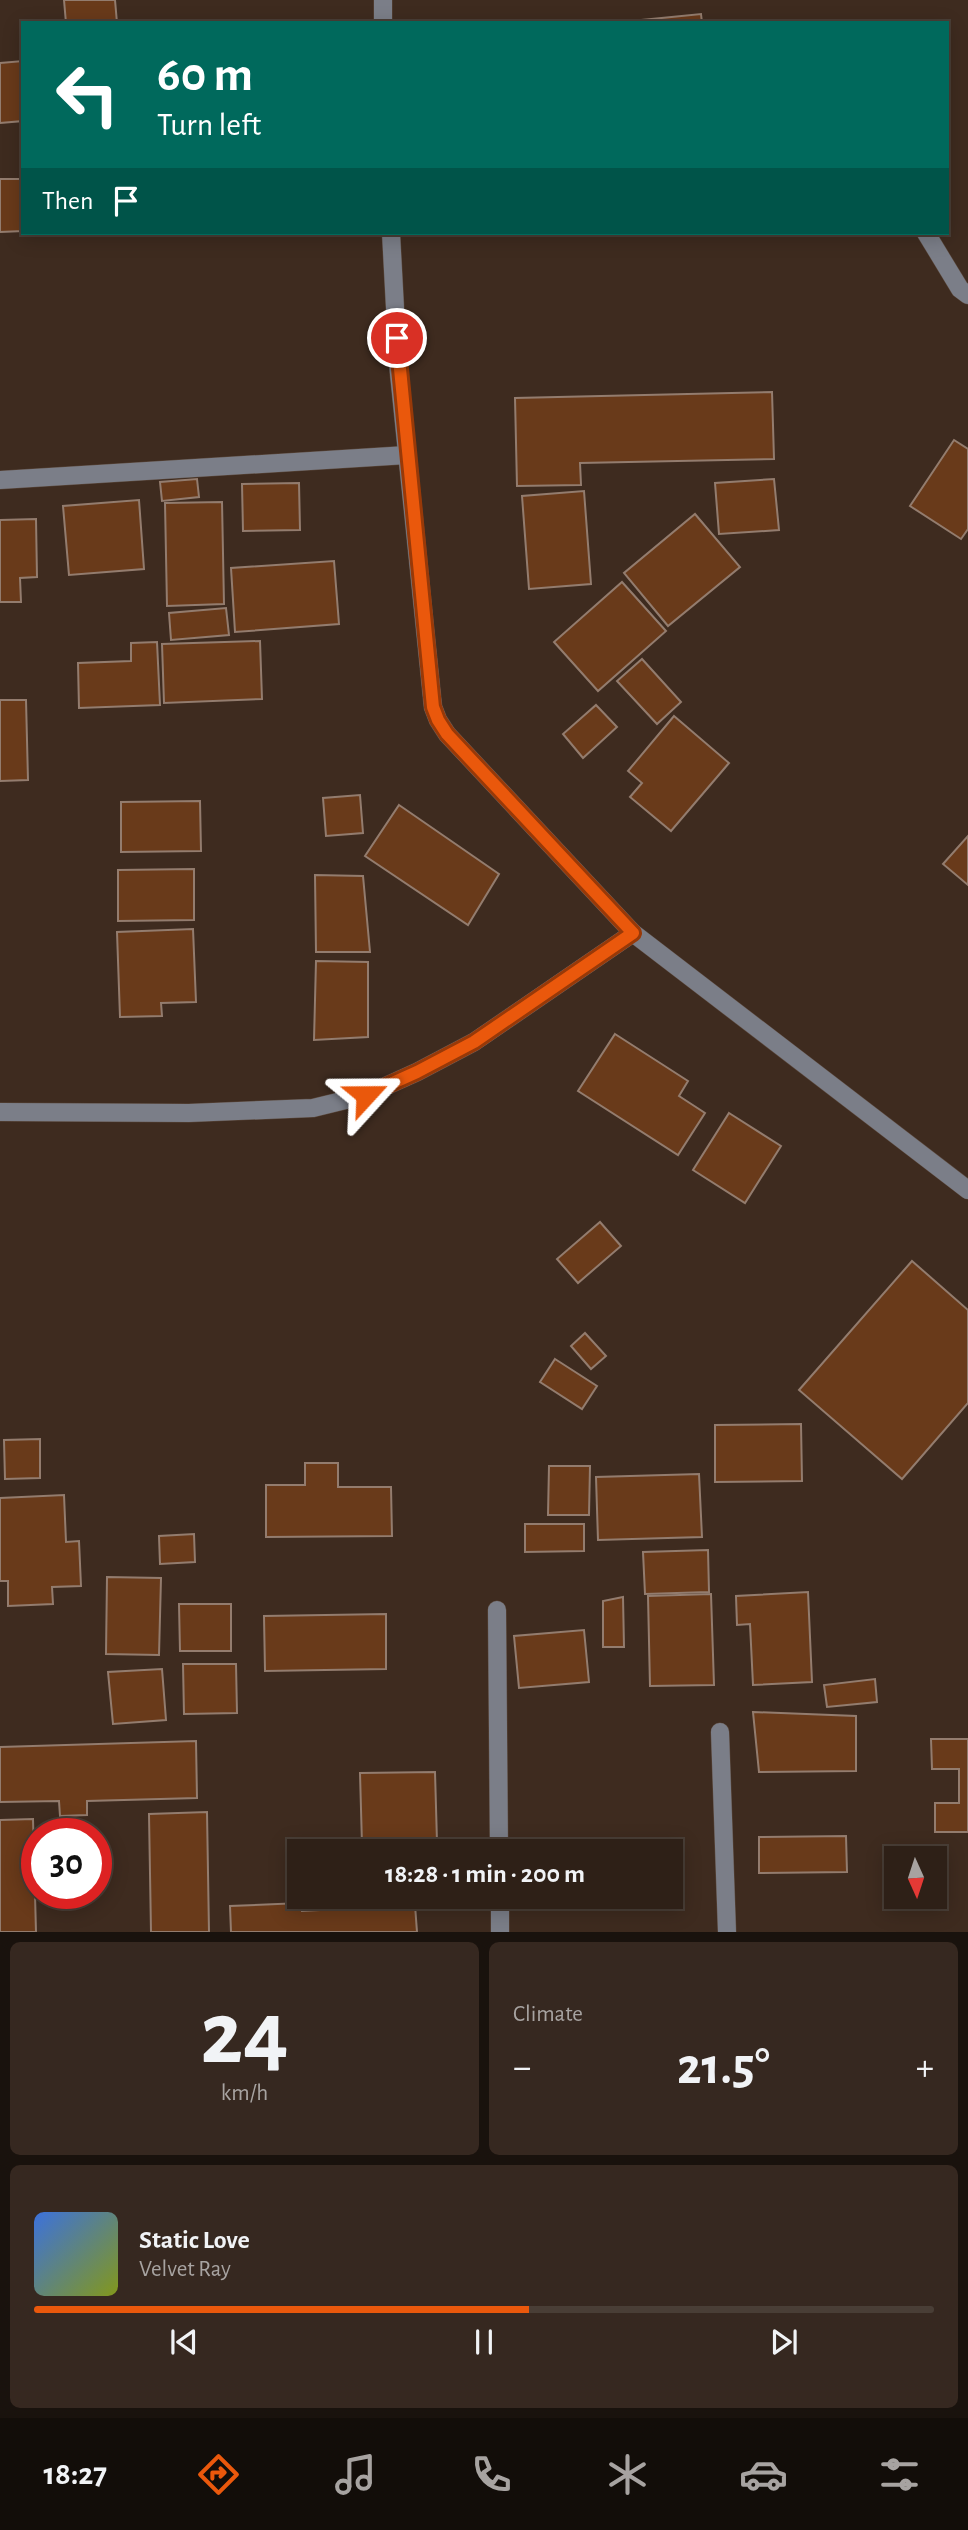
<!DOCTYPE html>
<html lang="en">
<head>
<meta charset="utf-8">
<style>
  :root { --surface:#2e2017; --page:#362820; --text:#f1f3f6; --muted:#a7a3a1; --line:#493e36; --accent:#ea580c }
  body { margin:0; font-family:"Alegreya Sans",sans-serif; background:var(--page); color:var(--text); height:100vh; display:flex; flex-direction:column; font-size:26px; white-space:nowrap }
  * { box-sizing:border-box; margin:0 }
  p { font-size:23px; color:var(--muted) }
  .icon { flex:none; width:38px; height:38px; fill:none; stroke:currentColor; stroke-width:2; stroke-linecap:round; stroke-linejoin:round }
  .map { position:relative; height:1932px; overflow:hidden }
  .sheet { display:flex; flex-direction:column; gap:10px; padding:10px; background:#19120d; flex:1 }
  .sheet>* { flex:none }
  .guide { position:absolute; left:21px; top:21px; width:928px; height:214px; border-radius:0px; box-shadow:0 4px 18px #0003,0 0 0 2px var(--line); background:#00695c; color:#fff; overflow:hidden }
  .needle { width:46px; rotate:177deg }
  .controls { position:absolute; left:884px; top:1846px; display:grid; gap:14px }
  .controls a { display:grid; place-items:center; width:63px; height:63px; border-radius:0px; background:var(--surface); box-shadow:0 4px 18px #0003,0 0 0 2px var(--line); font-size:35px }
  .speed { position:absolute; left:21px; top:1818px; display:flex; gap:14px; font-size:35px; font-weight:700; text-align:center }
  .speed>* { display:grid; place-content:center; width:91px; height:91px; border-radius:50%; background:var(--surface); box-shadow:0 4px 18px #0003,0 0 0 2px var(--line); line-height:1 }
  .speed .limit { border:10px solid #d22; background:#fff; color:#111 }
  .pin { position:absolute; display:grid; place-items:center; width:60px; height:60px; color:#fff; margin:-30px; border:4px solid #fff; border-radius:50%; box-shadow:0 2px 7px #0007 }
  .me { position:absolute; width:77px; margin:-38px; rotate:66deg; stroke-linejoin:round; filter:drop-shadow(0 0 5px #0008) }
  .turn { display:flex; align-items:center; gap:24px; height:147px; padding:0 21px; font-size:32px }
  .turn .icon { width:91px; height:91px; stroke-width:2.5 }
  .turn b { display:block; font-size:49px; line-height:60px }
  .then { display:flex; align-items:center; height:66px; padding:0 21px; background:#0003; gap:14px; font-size:26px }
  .big { font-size:52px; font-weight:600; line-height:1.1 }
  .sheet .widget { flex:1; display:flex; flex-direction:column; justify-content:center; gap:10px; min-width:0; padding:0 24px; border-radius:10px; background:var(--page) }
  .sheet .dial { align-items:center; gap:0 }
  .dial b { font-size:91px; line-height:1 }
  .song { display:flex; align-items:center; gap:21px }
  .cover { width:84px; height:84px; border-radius:10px; background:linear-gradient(135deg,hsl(220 70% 55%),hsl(70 70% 35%)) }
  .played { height:7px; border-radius:4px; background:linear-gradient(90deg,var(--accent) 55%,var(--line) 55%) }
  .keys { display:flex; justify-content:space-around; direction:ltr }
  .heat { display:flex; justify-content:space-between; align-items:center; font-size:38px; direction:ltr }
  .sheet .tiles { flex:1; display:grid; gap:10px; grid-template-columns:1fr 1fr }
  .widget:last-child { grid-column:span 2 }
  .trip { position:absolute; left:287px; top:1839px; width:396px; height:70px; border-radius:0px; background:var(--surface); box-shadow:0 4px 18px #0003,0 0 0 2px var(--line); font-weight:600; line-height:70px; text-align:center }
  .tab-bar { display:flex; height:112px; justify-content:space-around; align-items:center; background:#120d09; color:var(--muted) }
  .tab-bar .icon { width:49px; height:49px }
  .tab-bar .selected { color:var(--accent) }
  .tab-bar b { font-size:32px; color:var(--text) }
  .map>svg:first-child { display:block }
  .building { fill:#693a1a; stroke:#937c6e; stroke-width:2 }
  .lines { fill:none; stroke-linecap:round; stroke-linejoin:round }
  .minor-casing { stroke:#5c4a3e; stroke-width:19 }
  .minor { stroke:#7b7e88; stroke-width:18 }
  .route-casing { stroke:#983908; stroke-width:18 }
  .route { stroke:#ea580c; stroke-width:12 }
</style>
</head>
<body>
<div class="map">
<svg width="968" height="1932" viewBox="0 0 968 1932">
  <rect width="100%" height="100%" fill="#3e2b1f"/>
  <g class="building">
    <polygon points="64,0 115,0 117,23 66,23"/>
    <polygon points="701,14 702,23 642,23 642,20"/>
    <polygon points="23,61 23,121 0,123 0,63"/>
    <polygon points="0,179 23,179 23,231 0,232"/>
    <polygon points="772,392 774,459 580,463 581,485 517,486 515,398"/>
    <polygon points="954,440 968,449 968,529 961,539 910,506"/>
    <polygon points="197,479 199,497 162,501 160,482"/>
    <polygon points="774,479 779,530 719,534 715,483"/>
    <polygon points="299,483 300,530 243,531 242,484"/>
    <polygon points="584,491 591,584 529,589 522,496"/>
    <polygon points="139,500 144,569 69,575 63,506"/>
    <polygon points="222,502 224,604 167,606 165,503"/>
    <polygon points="695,514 740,567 668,626 624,573"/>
    <polygon points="36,519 37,577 20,578 21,602 0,602 0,520"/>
    <polygon points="334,561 339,624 235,632 231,568"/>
    <polygon points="622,582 666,631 598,691 554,642"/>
    <polygon points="226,608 229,635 171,640 169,613"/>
    <polygon points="260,641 262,699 164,703 162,644"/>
    <polygon points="157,642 160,705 79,708 78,663 131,661 131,643"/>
    <polygon points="642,659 681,702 657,724 617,681"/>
    <polygon points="0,700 26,700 28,780 0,781"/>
    <polygon points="596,705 617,727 583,758 563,734"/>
    <polygon points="674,716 729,763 671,831 630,797 642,783 628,771"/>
    <polygon points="360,795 363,833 326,836 323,798"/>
    <polygon points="200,801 201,851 121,852 121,802"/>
    <polygon points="399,805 499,874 468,925 365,856"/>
    <polygon points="968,836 968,885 943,864"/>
    <polygon points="194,869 194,920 118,921 118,870"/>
    <polygon points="315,875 363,876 370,952 316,952"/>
    <polygon points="193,929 196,1002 161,1003 162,1016 120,1017 117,932"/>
    <polygon points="316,961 368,962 368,1037 314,1040"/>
    <polygon points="615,1034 688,1081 679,1096 705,1113 678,1155 578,1091"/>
    <polygon points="729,1113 781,1146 745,1203 693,1170"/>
    <polygon points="600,1222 621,1246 578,1283 557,1259"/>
    <polygon points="912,1261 968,1310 968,1403 902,1479 799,1390"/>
    <polygon points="585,1333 606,1356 591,1369 571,1346"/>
    <polygon points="555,1359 597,1386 582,1409 540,1382"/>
    <polygon points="801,1424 802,1481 715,1482 715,1425"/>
    <polygon points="40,1439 40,1478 5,1479 4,1440"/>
    <polygon points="305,1463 338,1463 338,1487 391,1487 392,1536 266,1537 266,1485 305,1485"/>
    <polygon points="549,1466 590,1466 589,1515 548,1515"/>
    <polygon points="699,1474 702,1537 598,1540 596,1477"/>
    <polygon points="64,1495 66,1542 79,1541 81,1586 52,1587 53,1604 8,1606 8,1581 0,1581 0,1498"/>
    <polygon points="525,1524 584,1524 584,1551 525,1552"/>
    <polygon points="194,1534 195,1562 160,1564 159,1536"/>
    <polygon points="708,1550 709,1592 645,1594 643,1552"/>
    <polygon points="107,1577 161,1578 159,1655 106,1654"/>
    <polygon points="808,1592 812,1682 753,1685 750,1624 737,1625 736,1596"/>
    <polygon points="711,1594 714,1685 650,1686 648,1596"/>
    <polygon points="623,1597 624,1647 603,1647 603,1601"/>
    <polygon points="179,1604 231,1604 231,1651 180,1651"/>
    <polygon points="386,1614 386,1669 265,1671 264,1616"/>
    <polygon points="584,1630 589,1682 519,1688 514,1636"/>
    <polygon points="183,1664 236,1664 237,1713 184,1714"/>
    <polygon points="162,1669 166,1720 113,1724 108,1672"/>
    <polygon points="875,1679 877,1702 827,1707 824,1685"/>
    <polygon points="753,1712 856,1716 856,1771 759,1772"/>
    <polygon points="931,1739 968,1739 968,1832 935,1832 935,1803 959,1803 959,1769 932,1769"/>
    <polygon points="196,1741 197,1798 87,1801 87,1815 60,1816 59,1801 0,1802 0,1747"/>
    <polygon points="435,1772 437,1842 362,1845 360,1773"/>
    <polygon points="207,1812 209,1932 151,1932 149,1814"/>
    <polygon points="33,1819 36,1932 0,1932 0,1820"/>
    <polygon points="846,1836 847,1872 759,1873 759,1837"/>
    <polygon points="301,1903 302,1911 415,1905 417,1932 231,1932 230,1906"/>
  </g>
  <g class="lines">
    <defs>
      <g id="minor">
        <polyline points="383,23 383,0"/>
        <polyline points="391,233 398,364 433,707 438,720 447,734 633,933 968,1190"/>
        <polyline points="926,233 960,289 968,295"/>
        <polyline points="0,480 407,455"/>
        <polyline points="0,1112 189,1113 313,1108 366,1095 417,1072 474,1042 633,933"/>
        <polyline points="497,1610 499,1852"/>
        <polyline points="720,1732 727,1932"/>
        <polyline points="500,1897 500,1932"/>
      </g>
    </defs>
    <use href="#minor" class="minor-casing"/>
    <use href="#minor" class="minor"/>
  </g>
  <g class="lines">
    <defs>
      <polyline id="route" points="366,1095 417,1072 474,1042 633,933 447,734 438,720 433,707 397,338"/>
    </defs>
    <use href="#route" class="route-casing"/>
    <use href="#route" class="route"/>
  </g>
</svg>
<div class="controls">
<a><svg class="needle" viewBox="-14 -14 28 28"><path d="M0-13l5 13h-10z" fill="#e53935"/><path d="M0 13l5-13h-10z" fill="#a7a3a1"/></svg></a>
</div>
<div class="speed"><div class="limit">30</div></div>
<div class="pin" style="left:397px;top:338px;background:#d93025"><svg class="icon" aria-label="arrive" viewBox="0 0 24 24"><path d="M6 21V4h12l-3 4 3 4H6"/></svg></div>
<svg class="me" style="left:366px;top:1095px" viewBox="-20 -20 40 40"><path d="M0-17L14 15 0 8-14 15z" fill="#ea580c" stroke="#fff" stroke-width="4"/></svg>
<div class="trip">18:28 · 1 min · 200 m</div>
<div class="guide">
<div class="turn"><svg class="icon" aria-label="left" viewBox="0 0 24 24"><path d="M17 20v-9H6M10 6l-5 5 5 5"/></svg><div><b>60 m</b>Turn left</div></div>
<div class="then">Then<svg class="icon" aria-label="arrive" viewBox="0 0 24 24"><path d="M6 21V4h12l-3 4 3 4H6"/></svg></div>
</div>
</div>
<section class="sheet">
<div class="tiles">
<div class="widget dial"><b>24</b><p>km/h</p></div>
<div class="widget"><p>Climate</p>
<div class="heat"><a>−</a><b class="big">21.5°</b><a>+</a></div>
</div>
<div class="widget">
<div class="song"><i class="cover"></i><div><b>Static Love</b><p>Velvet Ray</p></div></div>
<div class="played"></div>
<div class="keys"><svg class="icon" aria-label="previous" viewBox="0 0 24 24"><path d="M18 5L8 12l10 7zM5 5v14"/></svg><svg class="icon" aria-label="pause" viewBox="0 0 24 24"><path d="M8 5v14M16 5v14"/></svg><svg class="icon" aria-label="next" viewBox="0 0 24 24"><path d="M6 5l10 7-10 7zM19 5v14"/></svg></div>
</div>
</div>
</section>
<nav class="tab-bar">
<b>18:27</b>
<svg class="icon selected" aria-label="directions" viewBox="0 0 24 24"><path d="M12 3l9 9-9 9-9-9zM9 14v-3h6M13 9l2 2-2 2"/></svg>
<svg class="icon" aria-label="music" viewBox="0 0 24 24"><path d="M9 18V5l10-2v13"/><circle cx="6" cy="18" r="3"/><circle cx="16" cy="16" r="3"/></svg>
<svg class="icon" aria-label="phone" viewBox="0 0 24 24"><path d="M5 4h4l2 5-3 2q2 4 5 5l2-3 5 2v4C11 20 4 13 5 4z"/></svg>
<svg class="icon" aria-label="climate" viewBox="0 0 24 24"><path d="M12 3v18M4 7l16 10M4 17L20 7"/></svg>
<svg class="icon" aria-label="car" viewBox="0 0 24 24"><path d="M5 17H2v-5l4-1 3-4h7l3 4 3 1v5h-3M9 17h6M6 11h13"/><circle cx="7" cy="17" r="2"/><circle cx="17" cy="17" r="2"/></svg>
<svg class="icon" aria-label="filters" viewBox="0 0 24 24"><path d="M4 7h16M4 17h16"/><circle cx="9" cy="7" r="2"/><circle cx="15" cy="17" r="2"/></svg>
</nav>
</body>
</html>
